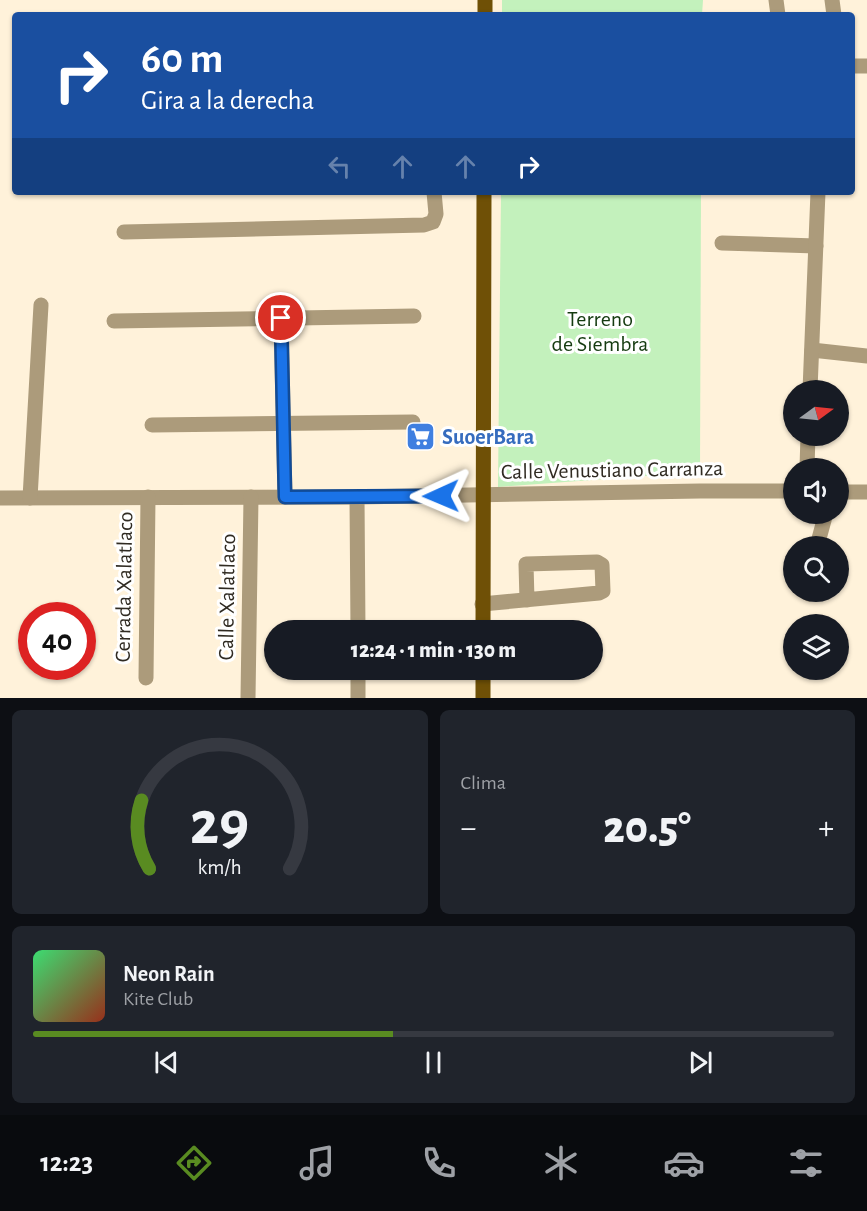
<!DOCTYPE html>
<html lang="es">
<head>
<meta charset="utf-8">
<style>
  :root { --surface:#171b24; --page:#20242c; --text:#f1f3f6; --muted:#9ea1a6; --line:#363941; --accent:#598b21 }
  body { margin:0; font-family:"Alegreya Sans",sans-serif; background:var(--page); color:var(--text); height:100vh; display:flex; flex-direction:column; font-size:22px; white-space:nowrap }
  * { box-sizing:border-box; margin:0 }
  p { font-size:20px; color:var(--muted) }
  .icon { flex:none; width:33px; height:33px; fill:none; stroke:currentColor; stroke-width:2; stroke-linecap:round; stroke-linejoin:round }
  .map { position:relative; height:698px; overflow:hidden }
  .side { display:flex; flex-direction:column; gap:12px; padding:12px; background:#0d0f14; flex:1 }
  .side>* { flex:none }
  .banner { position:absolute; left:12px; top:12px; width:843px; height:183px; border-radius:6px; box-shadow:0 2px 4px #0004; background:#1a4fa0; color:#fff; overflow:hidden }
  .needle { width:39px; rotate:75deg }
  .controls { position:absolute; left:783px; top:380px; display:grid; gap:12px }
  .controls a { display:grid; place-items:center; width:66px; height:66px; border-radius:50%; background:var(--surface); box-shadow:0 2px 4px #0004; font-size:30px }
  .speed { position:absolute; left:18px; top:602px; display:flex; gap:12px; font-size:30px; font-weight:700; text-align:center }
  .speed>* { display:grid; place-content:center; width:78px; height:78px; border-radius:50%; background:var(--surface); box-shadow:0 2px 4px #0004; line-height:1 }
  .speed .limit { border:9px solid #d22; background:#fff; color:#111 }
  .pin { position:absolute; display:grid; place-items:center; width:51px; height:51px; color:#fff; margin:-26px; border:3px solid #fff; border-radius:50%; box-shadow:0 2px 6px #0007 }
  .me { position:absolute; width:66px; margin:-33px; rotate:269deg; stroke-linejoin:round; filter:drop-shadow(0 0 4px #0008) }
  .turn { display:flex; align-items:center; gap:21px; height:126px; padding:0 30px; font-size:27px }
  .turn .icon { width:78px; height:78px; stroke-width:2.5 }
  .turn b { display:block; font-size:42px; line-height:51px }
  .lanes { display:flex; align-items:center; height:57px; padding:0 30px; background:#0003; justify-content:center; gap:30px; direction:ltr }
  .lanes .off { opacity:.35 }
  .big { font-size:45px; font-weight:800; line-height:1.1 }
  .side .card { flex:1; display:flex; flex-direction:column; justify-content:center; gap:9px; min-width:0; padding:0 21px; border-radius:9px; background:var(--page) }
  .side .dial { align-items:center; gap:0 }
  .dial svg { height:156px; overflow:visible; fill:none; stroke:var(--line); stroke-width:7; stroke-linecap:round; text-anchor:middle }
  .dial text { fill:var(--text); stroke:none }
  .song { display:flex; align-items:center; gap:18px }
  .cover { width:72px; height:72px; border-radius:9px; background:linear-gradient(135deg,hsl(140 70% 55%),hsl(10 70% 35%)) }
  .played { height:6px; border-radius:3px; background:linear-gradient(90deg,var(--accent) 45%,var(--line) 45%) }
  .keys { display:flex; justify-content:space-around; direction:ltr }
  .heat { display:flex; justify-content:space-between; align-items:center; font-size:33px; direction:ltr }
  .side .tiles { flex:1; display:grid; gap:12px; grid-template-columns:1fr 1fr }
  .card:last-child { grid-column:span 2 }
  .trip { position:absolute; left:264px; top:620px; width:339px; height:60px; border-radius:30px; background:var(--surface); box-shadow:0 2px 4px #0004; font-weight:800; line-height:60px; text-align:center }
  .dock { display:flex; height:96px; justify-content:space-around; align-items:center; background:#090b0e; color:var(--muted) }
  .dock .icon { width:42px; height:42px }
  .dock .selected { color:var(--accent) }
  .dock b { font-size:27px; color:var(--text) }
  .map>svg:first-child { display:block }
  .green { fill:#c3f1bc }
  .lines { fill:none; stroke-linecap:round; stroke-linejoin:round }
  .minor { stroke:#ac9b7b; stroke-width:15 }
  .major { stroke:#6f5006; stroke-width:15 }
  .route-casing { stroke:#114b97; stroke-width:15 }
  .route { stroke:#1a73e8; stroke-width:10 }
  .labels { text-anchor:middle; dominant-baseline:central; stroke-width:6; stroke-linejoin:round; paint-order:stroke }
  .park-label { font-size:22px; fill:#153b10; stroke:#fff }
  .shop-label { font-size:22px; font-weight:bold; fill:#366cbe; stroke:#fff; text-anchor:start }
  .street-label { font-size:22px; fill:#302b22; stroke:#fff }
</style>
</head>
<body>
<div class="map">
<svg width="867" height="698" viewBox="0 0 867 698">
  <rect width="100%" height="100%" fill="#fff2da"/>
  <g class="green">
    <polygon points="502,0 703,0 702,15 502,15"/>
    <polygon points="501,192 701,192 700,472 498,487"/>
  </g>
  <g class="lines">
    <g class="minor">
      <polyline points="776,0 778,15"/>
      <polyline points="832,0 834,15"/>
      <polyline points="852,66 867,66"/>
      <polyline points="124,232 424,225 433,222 436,214 434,192"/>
      <polyline points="722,243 816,246"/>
      <polyline points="281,318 285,497"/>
      <polyline points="114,321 414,316"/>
      <polyline points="812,350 867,356"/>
      <polyline points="810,390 818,192"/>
      <polyline points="152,425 413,422"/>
      <polyline points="807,468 808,435"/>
      <polyline points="838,492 867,492"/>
      <polyline points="357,497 358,630"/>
      <polyline points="0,498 357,497 700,491 794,491"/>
      <polyline points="30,498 41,305"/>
      <polyline points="817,546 826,513"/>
      <polyline points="809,594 809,591"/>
      <polyline points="482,604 599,593 603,591 602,565 597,562 526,564 527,600"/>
      <polyline points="358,669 358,698"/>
      <polyline points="146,678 148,497"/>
      <polyline points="248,698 251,497"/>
    </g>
    <g class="major">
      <polyline points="485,15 485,0"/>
      <polyline points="483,630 484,192"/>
      <polyline points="483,669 483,698"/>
    </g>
  </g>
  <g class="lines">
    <defs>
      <polyline id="route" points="281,318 285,497 441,496"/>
    </defs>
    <use href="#route" class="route-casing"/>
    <use href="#route" class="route"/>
  </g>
  <defs>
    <symbol id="supermarket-square" viewBox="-11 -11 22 22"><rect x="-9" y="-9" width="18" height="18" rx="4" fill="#3f7fe0" stroke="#fff"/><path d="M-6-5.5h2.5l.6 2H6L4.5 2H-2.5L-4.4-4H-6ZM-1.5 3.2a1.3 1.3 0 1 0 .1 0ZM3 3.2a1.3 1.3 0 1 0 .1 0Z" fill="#fff"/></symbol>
  </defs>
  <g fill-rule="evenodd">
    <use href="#supermarket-square" x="404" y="420" width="33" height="33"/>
  </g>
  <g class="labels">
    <g class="park-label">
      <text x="600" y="319">Terreno<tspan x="600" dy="25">de Siembra</tspan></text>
    </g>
    <g class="shop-label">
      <text x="442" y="437">SuoerBara</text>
    </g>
    <g class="street-label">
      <text transform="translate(612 470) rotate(-1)">Calle Venustiano Carranza</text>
      <text transform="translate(124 587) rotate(-89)">Cerrada Xalatlaco</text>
      <text transform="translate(227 597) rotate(-89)">Calle Xalatlaco</text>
    </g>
  </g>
</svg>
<div class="controls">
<a><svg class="needle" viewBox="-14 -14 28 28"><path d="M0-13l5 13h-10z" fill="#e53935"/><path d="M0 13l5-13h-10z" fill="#9ea1a6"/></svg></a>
<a><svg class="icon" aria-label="sound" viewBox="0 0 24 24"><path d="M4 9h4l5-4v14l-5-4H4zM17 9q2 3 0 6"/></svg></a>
<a><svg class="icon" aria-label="search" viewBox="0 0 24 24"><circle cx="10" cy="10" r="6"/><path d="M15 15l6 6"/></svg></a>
<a><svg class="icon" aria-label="layers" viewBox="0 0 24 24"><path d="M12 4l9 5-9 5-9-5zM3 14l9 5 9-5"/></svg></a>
</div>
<div class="speed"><div class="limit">40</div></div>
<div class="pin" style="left:281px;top:318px;background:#d93025"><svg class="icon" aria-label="arrive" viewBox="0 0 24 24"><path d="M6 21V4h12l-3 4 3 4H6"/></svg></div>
<svg class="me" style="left:441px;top:496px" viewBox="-20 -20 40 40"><path d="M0-17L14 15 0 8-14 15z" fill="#1a73e8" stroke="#fff" stroke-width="4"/></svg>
<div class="trip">12:24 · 1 min · 130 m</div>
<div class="banner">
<div class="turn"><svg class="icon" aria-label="right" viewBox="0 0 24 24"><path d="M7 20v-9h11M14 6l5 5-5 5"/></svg><div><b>60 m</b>Gira a la derecha</div></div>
<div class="lanes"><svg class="icon off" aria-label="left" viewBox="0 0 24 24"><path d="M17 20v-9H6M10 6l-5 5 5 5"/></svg><svg class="icon off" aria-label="ahead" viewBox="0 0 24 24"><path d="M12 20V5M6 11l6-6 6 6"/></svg><svg class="icon off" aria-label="ahead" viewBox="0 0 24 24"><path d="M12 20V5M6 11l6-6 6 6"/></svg><svg class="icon" aria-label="right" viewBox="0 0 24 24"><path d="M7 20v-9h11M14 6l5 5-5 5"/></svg></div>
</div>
</div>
<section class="side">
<div class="tiles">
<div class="card dial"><svg viewBox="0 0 100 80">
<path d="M14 69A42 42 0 1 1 86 69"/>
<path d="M14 69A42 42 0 0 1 10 34" stroke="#598b21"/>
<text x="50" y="56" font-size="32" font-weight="700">29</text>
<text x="50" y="72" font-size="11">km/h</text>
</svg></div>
<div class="card"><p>Clima</p>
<div class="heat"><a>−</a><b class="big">20.5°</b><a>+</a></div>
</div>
<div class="card">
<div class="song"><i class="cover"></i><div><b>Neon Rain</b><p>Kite Club</p></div></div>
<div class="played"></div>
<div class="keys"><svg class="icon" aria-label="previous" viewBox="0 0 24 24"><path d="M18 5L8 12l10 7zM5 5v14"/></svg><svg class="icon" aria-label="pause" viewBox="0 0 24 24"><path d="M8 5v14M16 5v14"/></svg><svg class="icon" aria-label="next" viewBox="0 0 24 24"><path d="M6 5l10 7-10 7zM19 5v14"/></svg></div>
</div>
</div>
</section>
<nav class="dock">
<b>12:23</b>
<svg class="icon selected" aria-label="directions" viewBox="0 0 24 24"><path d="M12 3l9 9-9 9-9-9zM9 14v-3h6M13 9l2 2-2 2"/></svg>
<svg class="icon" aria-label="music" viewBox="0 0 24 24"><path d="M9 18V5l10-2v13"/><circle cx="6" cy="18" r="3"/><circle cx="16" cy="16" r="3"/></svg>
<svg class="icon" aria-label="phone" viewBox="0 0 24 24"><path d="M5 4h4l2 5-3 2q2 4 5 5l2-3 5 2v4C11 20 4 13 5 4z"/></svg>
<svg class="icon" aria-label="climate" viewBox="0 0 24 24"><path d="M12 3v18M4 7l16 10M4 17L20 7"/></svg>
<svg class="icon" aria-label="car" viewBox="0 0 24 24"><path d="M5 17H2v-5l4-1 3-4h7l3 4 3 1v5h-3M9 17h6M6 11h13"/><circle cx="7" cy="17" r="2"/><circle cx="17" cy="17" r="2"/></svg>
<svg class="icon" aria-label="filters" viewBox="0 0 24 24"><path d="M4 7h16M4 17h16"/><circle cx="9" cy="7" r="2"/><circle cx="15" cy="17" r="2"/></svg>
</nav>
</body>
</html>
